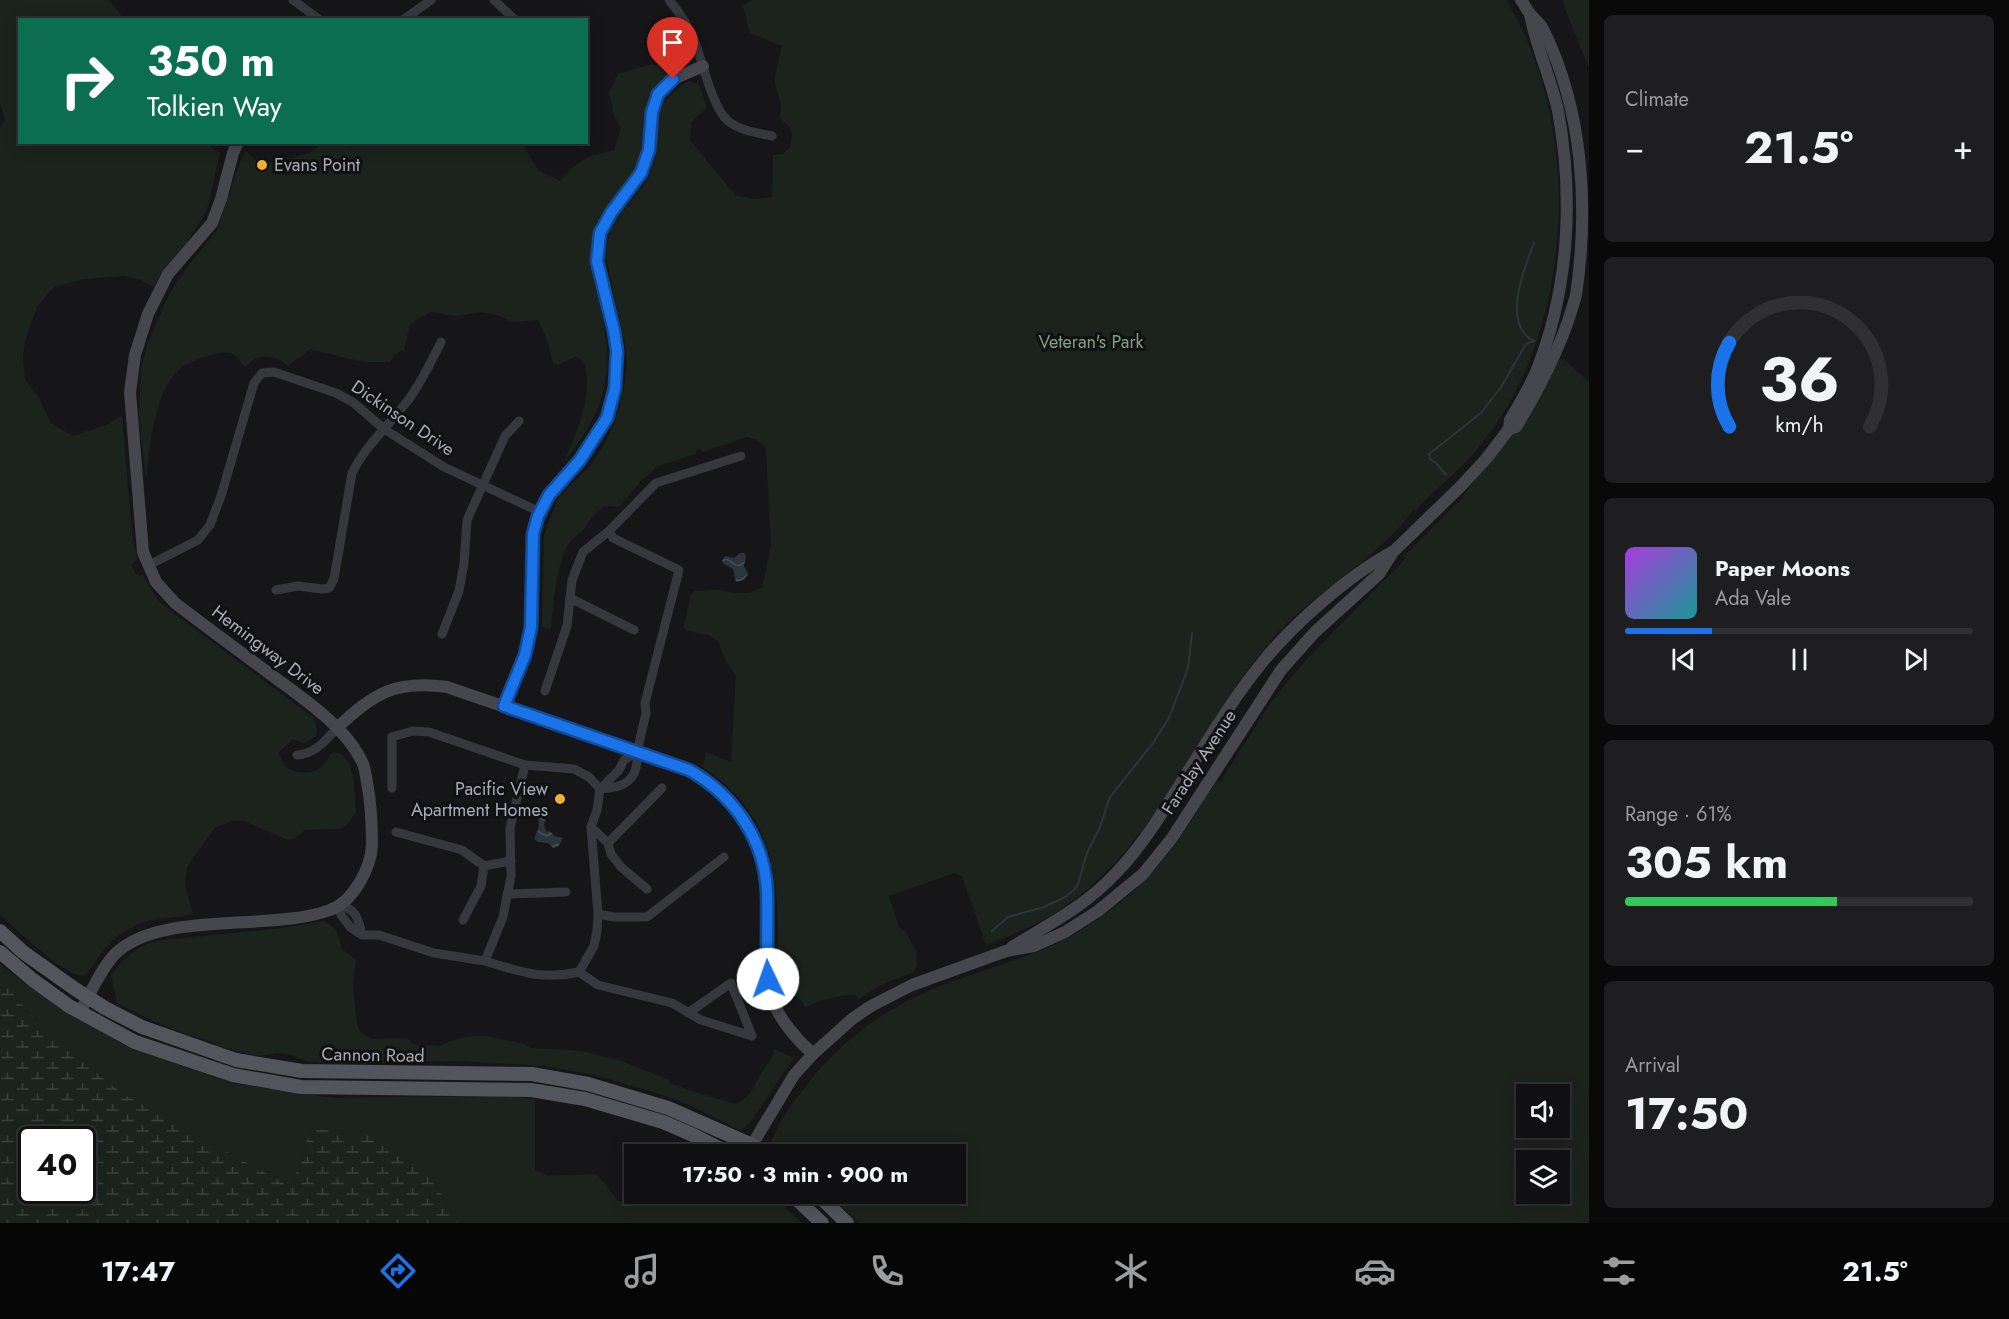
<!DOCTYPE html>
<html lang="en">
<head>
<meta charset="utf-8">
<style>
  :root { --surface:#101012; --page:#1e1e20; --text:#f1f3f6; --muted:#9c9d9f; --line:#303032; --accent:#1a73e8 }
  body { margin:0; font-family:Jost,sans-serif; background:var(--page); color:var(--text); height:100vh; display:flex; flex-direction:column; font-size:22px; white-space:nowrap }
  * { box-sizing:border-box; margin:0 }
  p { font-size:20px; color:var(--muted) }
  .icon { flex:none; width:33px; height:33px; fill:none; stroke:currentColor; stroke-width:2; stroke-linecap:round; stroke-linejoin:round }
  .map { position:relative; flex:1; overflow:hidden }
  .details { display:flex; flex-direction:column; gap:15px; padding:15px; background:#09090a; width:420px }
  .details>* { flex:none }
  .top-card { position:absolute; left:18px; top:18px; width:570px; height:126px; border-radius:0px; box-shadow:0 3px 15px #0003,0 0 0 2px var(--line); background:#0b6e4f; color:#fff; overflow:hidden }
  .fabs { position:absolute; left:1516px; top:1084px; display:grid; gap:12px }
  .fabs a { display:grid; place-items:center; width:54px; height:54px; border-radius:0px; background:var(--surface); box-shadow:0 3px 15px #0003,0 0 0 2px var(--line); font-size:30px }
  .speed { position:absolute; left:18px; top:1126px; display:flex; gap:12px; font-size:30px; font-weight:700; text-align:center }
  .speed>* { display:grid; place-content:center; width:78px; height:78px; border-radius:50%; background:var(--surface); box-shadow:0 3px 15px #0003,0 0 0 2px var(--line); line-height:1 }
  .speed .limit { border:3px solid #111; border-radius:9px; background:#fff; color:#111 }
  .pin { position:absolute; display:grid; place-items:center; width:51px; height:51px; color:#fff; margin:-62px -26px; border-radius:50% 50% 50% 0; rotate:-45deg; box-shadow:0 0 6px #0007 }
  .pin .icon { rotate:45deg }
  .me { position:absolute; width:66px; margin:-33px; rotate:357deg; stroke-linejoin:round; filter:drop-shadow(0 0 4px #0008) }
  .turn { display:flex; align-items:center; gap:21px; height:126px; padding:0 30px; font-size:27px }
  .turn .icon { width:78px; height:78px; stroke-width:2.5 }
  .turn b { display:block; font-size:42px; line-height:51px }
  .big { font-size:45px; font-weight:700; line-height:1.1 }
  .details .card { flex:1; display:flex; flex-direction:column; justify-content:center; gap:9px; min-width:0; padding:0 21px; border-radius:9px; background:var(--page) }
  .details .dial { align-items:center; gap:0 }
  .dial svg { height:156px; overflow:visible; fill:none; stroke:var(--line); stroke-width:7; stroke-linecap:round; text-anchor:middle }
  .dial text { fill:var(--text); stroke:none }
  .song { display:flex; align-items:center; gap:18px }
  .cover { width:72px; height:72px; border-radius:9px; background:linear-gradient(135deg,hsl(280 70% 55%),hsl(180 70% 35%)) }
  .played { height:6px; border-radius:3px; background:linear-gradient(90deg,var(--accent) 25%,var(--line) 25%) }
  .keys { display:flex; justify-content:space-around; direction:ltr }
  .heat { display:flex; justify-content:space-between; align-items:center; font-size:33px; direction:ltr }
  .charge { height:9px; border-radius:4px; background:linear-gradient(90deg,#34c759 61%,var(--line) 0) }
  .trip { position:absolute; left:624px; top:1144px; width:342px; height:60px; border-radius:0px; background:var(--surface); box-shadow:0 3px 15px #0003,0 0 0 2px var(--line); font-weight:700; line-height:60px; text-align:center }
  .tabs { display:flex; height:96px; justify-content:space-around; align-items:center; background:#060607; color:var(--muted) }
  .tabs .icon { width:42px; height:42px }
  .tabs .selected { color:var(--accent) }
  .tabs b { font-size:27px; color:var(--text) }
  main { display:flex; flex:1; min-height:0 }
  .map>svg:first-child { display:block }
  .grass { fill:#1c231d; fill-rule:evenodd }
  .wetland { fill:url(#wetland-marsh); fill-rule:evenodd }
  .water { fill:url(#water-waves) }
  .lines { fill:none; stroke-linecap:round; stroke-linejoin:round }
  .stream { stroke:#2c353c; stroke-width:2 }
  .street { stroke:#37383d; stroke-width:9 }
  .secondary { stroke:#45474d; stroke-width:12 }
  .primary { stroke:#53555c; stroke-width:14 }
  .route-casing { stroke:#114b97; stroke-width:15 }
  .route { stroke:#1a73e8; stroke-width:10 }
  .poi-dot { fill:#f2b134; stroke:#111113; stroke-width:2 }
  .labels { text-anchor:middle; dominant-baseline:central; stroke-width:6; stroke-linejoin:round; paint-order:stroke }
  .poi-label { font-size:18px; fill:#a8adb8; stroke:#111113; text-anchor:start }
  .park-label { font-size:18px; fill:#7fa381; stroke:#111113 }
  .street-label { font-size:18px; fill:#a8adb8; stroke:#111113 }
</style>
</head>
<body>
<main>
<div class="map">
<svg width="1589" height="1223" viewBox="0 0 1589 1223">
  <defs>
    <pattern id="wetland-marsh" width="20" height="14" patternUnits="userSpaceOnUse" patternTransform="scale(1.5)"><rect width="20" height="14" fill="#1c231d"/><path d="M1 5h8M5 5V1M11 12h8M15 12V8" fill="none" stroke="#3a403c"/></pattern>
    <pattern id="water-waves" width="16" height="10" patternUnits="userSpaceOnUse" patternTransform="scale(1.5)"><rect width="16" height="10" fill="#2c353c"/><path d="M0 5q4-4 8 0t8 0" fill="none" stroke="#485056"/></pattern>
  </defs>
  <rect width="100%" height="100%" fill="#161618"/>
  <g class="grass">
    <path d="M 0,0 L 109,0 L 124,19 L 20,20 L 20,142 L 205,143 L 220,153 L 208,206 L 203,218 L 186,243 L 166,266 L 153,287 L 141,280 L 124,276 L 84,279 L 54,287 L 37,307 L 25,341 L 23,357 L 25,380 L 38,396 L 51,423 L 73,436 L 106,425 L 122,416 L 132,534 L 137,559 L 131,565 L 136,574 L 143,575 L 157,599 L 173,613 L 313,717 L 317,729 L 316,736 L 304,743 L 293,739 L 279,752 C 280,756 282,762 285,766 C 293,774 312,775 321,767 C 326,763 329,756 333,752 C 357,754 354,794 356,812 L 346,826 L 339,829 L 305,830 L 296,838 L 288,840 L 244,821 L 234,820 L 215,828 L 187,867 L 185,886 L 193,913 C 179,919 165,917 151,920 C 138,923 124,931 114,939 C 101,950 96,965 84,976 C 60,974 18,930 0,914 L 0,128 L 5,119 L 0,103 Z"/>
    <path d="M 751,0 L 1506,0 C 1577,113 1575,290 1508,405 C 1496,426 1481,446 1465,463 C 1449,479 1430,494 1416,511 L 1414,509 C 1378,560 1316,590 1274,637 C 1199,722 1162,838 1067,905 C 1042,923 1015,934 986,945 L 962,876 L 954,873 L 889,896 L 899,927 L 905,931 L 916,951 L 917,966 L 913,972 L 881,985 L 858,999 L 857,995 C 845,994 814,1000 806,1008 L 801,1000 L 780,984 C 776,965 778,948 778,929 C 777,857 765,810 703,767 L 706,752 L 731,762 L 736,676 L 726,662 L 718,641 L 708,635 L 687,631 L 684,627 L 690,597 L 694,591 C 702,591 711,589 719,590 C 739,593 743,596 762,588 L 771,546 L 766,448 L 758,441 L 747,437 L 702,452 L 700,449 L 696,451 L 696,454 L 658,466 L 641,481 L 618,508 C 602,501 595,514 586,526 C 581,534 571,538 567,546 C 555,572 554,601 551,629 L 542,627 L 544,535 L 558,498 L 590,466 L 604,445 L 615,422 L 623,392 L 627,367 L 625,345 L 606,258 C 607,213 633,209 650,174 C 659,154 652,124 662,106 C 669,94 678,88 689,81 L 699,84 L 707,108 L 691,122 L 690,140 L 736,196 L 754,199 L 772,197 L 773,155 L 783,154 L 790,147 L 792,134 L 790,127 L 779,117 C 785,105 776,93 775,80 C 775,69 780,57 782,46 L 750,33 L 743,7 Z"/>
    <polygon points="1563,0 1589,0 1589,68 1566,11"/>
    <path d="M 684,44 C 695,72 669,69 656,87 C 638,112 647,135 638,161 C 629,187 603,203 594,230 C 587,254 593,277 599,301 C 615,371 609,406 564,462 C 577,433 595,391 583,360 L 575,357 L 558,365 L 553,363 L 547,340 L 538,320 L 514,322 L 496,315 L 480,312 L 458,316 L 430,312 L 410,324 L 404,350 L 394,355 L 390,362 L 363,362 L 310,349 L 288,366 C 281,359 266,353 256,358 C 252,360 248,365 245,367 C 240,364 239,357 233,354 C 224,350 211,355 202,358 C 196,361 190,362 185,365 C 154,384 150,448 146,481 L 139,415 L 141,368 L 147,345 L 167,299 L 179,278 L 217,230 L 240,162 L 246,151 L 259,163 L 282,161 L 311,152 L 323,143 L 345,143 L 350,147 L 354,142 L 522,143 L 538,170 L 560,181 C 578,160 587,156 614,150 L 621,127 L 614,115 L 609,92 L 618,74 L 652,64 L 656,66 L 671,56 L 673,48 Z"/>
    <path d="M 1562,357 L 1589,382 L 1589,1223 L 859,1223 L 827,1194 L 956,1194 L 956,1155 L 776,1155 L 769,1148 C 776,1125 791,1105 806,1086 C 836,1046 877,1014 922,994 C 972,971 1027,961 1075,934 C 1104,917 1134,893 1156,868 C 1180,842 1199,808 1218,778 L 1219,784 L 1269,705 L 1289,680 L 1307,659 L 1407,557 L 1402,558 L 1461,499 ZM 1527,1095 L 1560,1095 L 1560,1128 L 1527,1128 ZM 1527,1161 L 1560,1161 L 1560,1194 L 1527,1194 Z"/>
    <path d="M 325,921 L 336,930 L 342,949 L 356,960 L 353,985 L 357,1025 L 362,1034 L 373,1039 L 407,1038 L 414,1044 L 440,1046 L 453,1040 L 472,1036 L 486,1036 L 521,1043 L 531,1048 L 569,1050 L 586,1052 L 621,1061 L 652,1073 L 668,1080 L 670,1083 L 697,1093 L 736,1104 C 754,1095 753,1085 763,1070 C 768,1063 773,1058 774,1049 L 794,1058 L 752,1120 L 741,1131 L 692,1106 L 657,1093 L 594,1075 L 544,1066 L 460,1061 L 407,1062 L 396,1060 L 381,1063 L 343,1064 L 307,1061 L 291,1055 L 277,1053 L 259,1056 L 217,1046 L 214,1042 C 179,1034 148,1019 117,1003 L 111,976 C 125,954 148,938 175,939 L 282,928 Z"/>
    <polygon points="0,964 15,976 120,1043 231,1083 335,1098 501,1096 535,1099 535,1170 548,1176 597,1174 618,1201 677,1203 711,1194 767,1194 781,1203 802,1223 458,1223 435,1183 311,1129 291,1187 123,1094 66,1048 25,1009 0,975"/>
  </g>
  <path class="wetland" d="M 0,975 L 25,1009 L 66,1048 L 123,1094 L 291,1187 L 311,1129 L 376,1134 L 435,1183 L 458,1223 L 0,1223 ZM 32,1140 L 82,1140 L 82,1191 L 32,1191 Z"/>
  <g class="water">
    <polygon points="740,553 744,553 746,556 744,566 748,574 744,580 736,582 733,569 724,564 722,561 725,556 734,558"/>
    <polygon points="542,812 546,816 544,825 546,831 551,832 554,836 563,838 558,847 553,848 548,843 538,842 534,839 539,827 538,815"/>
  </g>
  <g class="lines">
    <g class="stream">
      <path d="M 1534,341 C 1501,325 1524,269 1534,243"/>
      <polyline points="1446,475 1436,463 1430,459 1429,454 1481,413 1501,387 1526,344 1534,341"/>
      <polyline points="992,931 1008,917 1044,907 1065,897 1074,890 1078,884 1087,853 1100,827 1110,797 1153,743 1169,718 1188,668 1192,633"/>
    </g>
    <g class="street">
      <polyline points="293,0 320,20"/>
      <polyline points="494,0 515,20"/>
      <path d="M 669,0 C 679,12 688,25 694,39 C 702,60 712,107 728,121 C 741,131 757,133 772,136"/>
      <polyline points="403,20 431,0"/>
      <polyline points="149,565 198,540 210,525 221,496 254,383 262,373 274,372 336,393 354,403 384,429 444,467 540,512"/>
      <path d="M 276,590 L 298,586 L 322,589 L 329,588 L 334,579 L 352,473 C 366,445 390,424 409,399 C 422,381 431,362 441,342"/>
      <polyline points="570,598 634,630"/>
      <polyline points="442,634 459,591 464,563 467,520 505,436 519,421"/>
      <polyline points="545,691 567,626 572,580 583,552 609,531"/>
      <polyline points="637,752 646,713 645,703 679,570 613,538 609,531 656,483 741,456"/>
      <path d="M 297,755 C 315,754 325,741 337,728"/>
      <polyline points="392,788 392,737 413,731 429,732 525,765 574,769 589,777 600,789"/>
      <polyline points="591,827 608,843 611,854 621,867 647,889"/>
      <polyline points="396,832 462,850 484,866"/>
      <polyline points="608,843 662,788"/>
      <polyline points="507,894 566,892"/>
      <polyline points="598,914 614,917 647,917 724,857"/>
      <polyline points="463,920 481,886 484,866 511,861"/>
      <path d="M 362,935 C 358,918 357,910 339,904 L 341,915 L 351,928 L 362,935 L 379,935 L 434,953 L 485,961 L 503,917 L 511,876 L 510,828 L 525,765"/>
      <path d="M 485,961 C 521,972 541,980 579,972 L 598,985 L 672,1003 L 701,1020 L 752,1036 L 731,983 L 688,1013"/>
      <path d="M 579,972 L 594,946 L 597,931 L 598,914 L 591,827 L 597,810 L 600,789 L 619,770 L 624,760 L 637,752 C 639,780 625,788 600,789"/>
    </g>
    <g class="secondary">
      <path d="M 1509,429 L 1516,427 C 1541,386 1564,341 1576,295 C 1589,206 1583,110 1543,29 C 1540,23 1535,20 1531,15 C 1527,11 1525,5 1521,0"/>
      <polyline points="504,706 525,655 531,627 533,534 538,516 549,495 580,460 607,418 615,388 617,351 614,331 597,261 600,233 611,213 641,173 649,150 652,112 659,94 673,79 703,66"/>
      <path d="M 337,728 C 374,693 395,680 447,687 L 689,770 C 754,806 768,856 767,925 C 766,949 764,975 772,999 C 779,1019 797,1040 813,1054"/>
      <path d="M 1012,947 C 1052,922 1083,908 1116,873 C 1145,843 1167,805 1189,770 C 1212,734 1234,697 1261,664 C 1292,625 1348,576 1392,552"/>
      <path d="M 80,1012 C 91,993 100,970 115,954 C 159,910 271,932 330,910 C 353,902 371,868 372,845 C 372,823 371,803 367,782 C 366,776 365,769 363,764 C 347,726 298,695 266,671 C 235,648 205,626 175,603 L 156,582 L 143,552 L 130,392 L 135,355 L 148,314 L 168,274 L 212,223 L 221,199 L 233,153 L 238,142"/>
      <path d="M 746,1155 L 794,1075 L 813,1054 L 852,1019 L 871,1006 L 912,985 L 1006,951 L 1034,946 L 1065,932 L 1098,911 L 1143,874 L 1172,838 L 1281,670 L 1315,632 L 1379,574 L 1393,552 L 1461,486 L 1486,459 L 1509,429 L 1510,420 C 1519,404 1529,389 1536,372 C 1569,290 1574,197 1558,111 C 1551,78 1536,47 1530,14"/>
    </g>
    <g class="primary">
      <polyline points="0,931 23,952 75,989 105,1008 142,1027 236,1060 302,1071 532,1074 588,1084 668,1108 752,1145 766,1155"/>
      <polyline points="0,952 33,980 69,1006 135,1042 233,1075 301,1087 531,1090 585,1099 663,1122 693,1135 733,1155"/>
      <polyline points="791,1194 822,1223"/>
      <polyline points="817,1194 847,1223"/>
    </g>
  </g>
  <g class="lines">
    <defs>
      <path id="route" d="M 673,79 L 658,94 L 652,112 L 649,150 L 641,173 L 611,213 L 600,233 L 597,261 L 614,331 L 617,351 L 615,388 L 607,418 L 580,460 L 549,495 L 538,516 L 533,534 L 531,627 L 525,655 L 504,706 L 689,770 C 734,795 765,840 767,892 C 768,921 766,950 768,979"/>
    </defs>
    <use href="#route" class="route-casing"/>
    <use href="#route" class="route"/>
  </g>
  <g class="poi-dot">
    <circle cx="262" cy="165" r="6"/>
    <circle cx="560" cy="799" r="6"/>
  </g>
  <g class="labels">
    <g class="poi-label">
      <text x="274" y="165">Evans Point</text>
      <text x="548" y="789" text-anchor="end">Pacific View<tspan x="548" dy="21">Apartment Homes</tspan></text>
    </g>
    <g class="park-label">
      <text x="1091" y="342">Veteran's Park</text>
    </g>
    <g class="street-label">
      <text transform="translate(403 418) rotate(34)">Dickinson Drive</text>
      <text transform="translate(268 650) rotate(37)">Hemingway Drive</text>
      <text transform="translate(1199 762) rotate(-57)">Faraday Avenue</text>
      <text transform="translate(373 1055) rotate(1)">Cannon Road</text>
    </g>
  </g>
</svg>
<div class="fabs">
<a><svg class="icon" aria-label="sound" viewBox="0 0 24 24"><path d="M4 9h4l5-4v14l-5-4H4zM17 9q2 3 0 6"/></svg></a>
<a><svg class="icon" aria-label="layers" viewBox="0 0 24 24"><path d="M12 4l9 5-9 5-9-5zM3 14l9 5 9-5"/></svg></a>
</div>
<div class="speed"><div class="limit">40</div></div>
<div class="pin" style="left:673px;top:79px;background:#d93025"><svg class="icon" aria-label="arrive" viewBox="0 0 24 24"><path d="M6 21V4h12l-3 4 3 4H6"/></svg></div>
<svg class="me" style="left:768px;top:979px" viewBox="-20 -20 40 40"><circle r="19" fill="#fff"/><path d="M0-13L10 11 0 6-10 11z" fill="#1a73e8"/></svg>
<div class="trip">17:50 · 3 min · 900 m</div>
<div class="top-card">
<div class="turn"><svg class="icon" aria-label="right" viewBox="0 0 24 24"><path d="M7 20v-9h11M14 6l5 5-5 5"/></svg><div><b>350 m</b>Tolkien Way</div></div>
</div>
</div>
<section class="details">
<div class="card"><p>Climate</p>
<div class="heat"><a>−</a><b class="big">21.5°</b><a>+</a></div>
</div>
<div class="card dial"><svg viewBox="0 0 100 80">
<path d="M14 69A42 42 0 1 1 86 69"/>
<path d="M14 69A42 42 0 0 1 14 26" stroke="#1a73e8"/>
<text x="50" y="56" font-size="32" font-weight="700">36</text>
<text x="50" y="72" font-size="11">km/h</text>
</svg></div>
<div class="card">
<div class="song"><i class="cover"></i><div><b>Paper Moons</b><p>Ada Vale</p></div></div>
<div class="played"></div>
<div class="keys"><svg class="icon" aria-label="previous" viewBox="0 0 24 24"><path d="M18 5L8 12l10 7zM5 5v14"/></svg><svg class="icon" aria-label="pause" viewBox="0 0 24 24"><path d="M8 5v14M16 5v14"/></svg><svg class="icon" aria-label="next" viewBox="0 0 24 24"><path d="M6 5l10 7-10 7zM19 5v14"/></svg></div>
</div>
<div class="card"><p>Range · 61%</p><b class="big">305 km</b><div class="charge"></div></div>
<div class="card"><p>Arrival</p><b class="big">17:50</b></div>
</section>
</main>
<nav class="tabs">
<b>17:47</b>
<svg class="icon selected" aria-label="directions" viewBox="0 0 24 24"><path d="M12 3l9 9-9 9-9-9zM9 14v-3h6M13 9l2 2-2 2"/></svg>
<svg class="icon" aria-label="music" viewBox="0 0 24 24"><path d="M9 18V5l10-2v13"/><circle cx="6" cy="18" r="3"/><circle cx="16" cy="16" r="3"/></svg>
<svg class="icon" aria-label="phone" viewBox="0 0 24 24"><path d="M5 4h4l2 5-3 2q2 4 5 5l2-3 5 2v4C11 20 4 13 5 4z"/></svg>
<svg class="icon" aria-label="climate" viewBox="0 0 24 24"><path d="M12 3v18M4 7l16 10M4 17L20 7"/></svg>
<svg class="icon" aria-label="car" viewBox="0 0 24 24"><path d="M5 17H2v-5l4-1 3-4h7l3 4 3 1v5h-3M9 17h6M6 11h13"/><circle cx="7" cy="17" r="2"/><circle cx="17" cy="17" r="2"/></svg>
<svg class="icon" aria-label="filters" viewBox="0 0 24 24"><path d="M4 7h16M4 17h16"/><circle cx="9" cy="7" r="2"/><circle cx="15" cy="17" r="2"/></svg>
<b>21.5°</b>
</nav>
</body>
</html>
